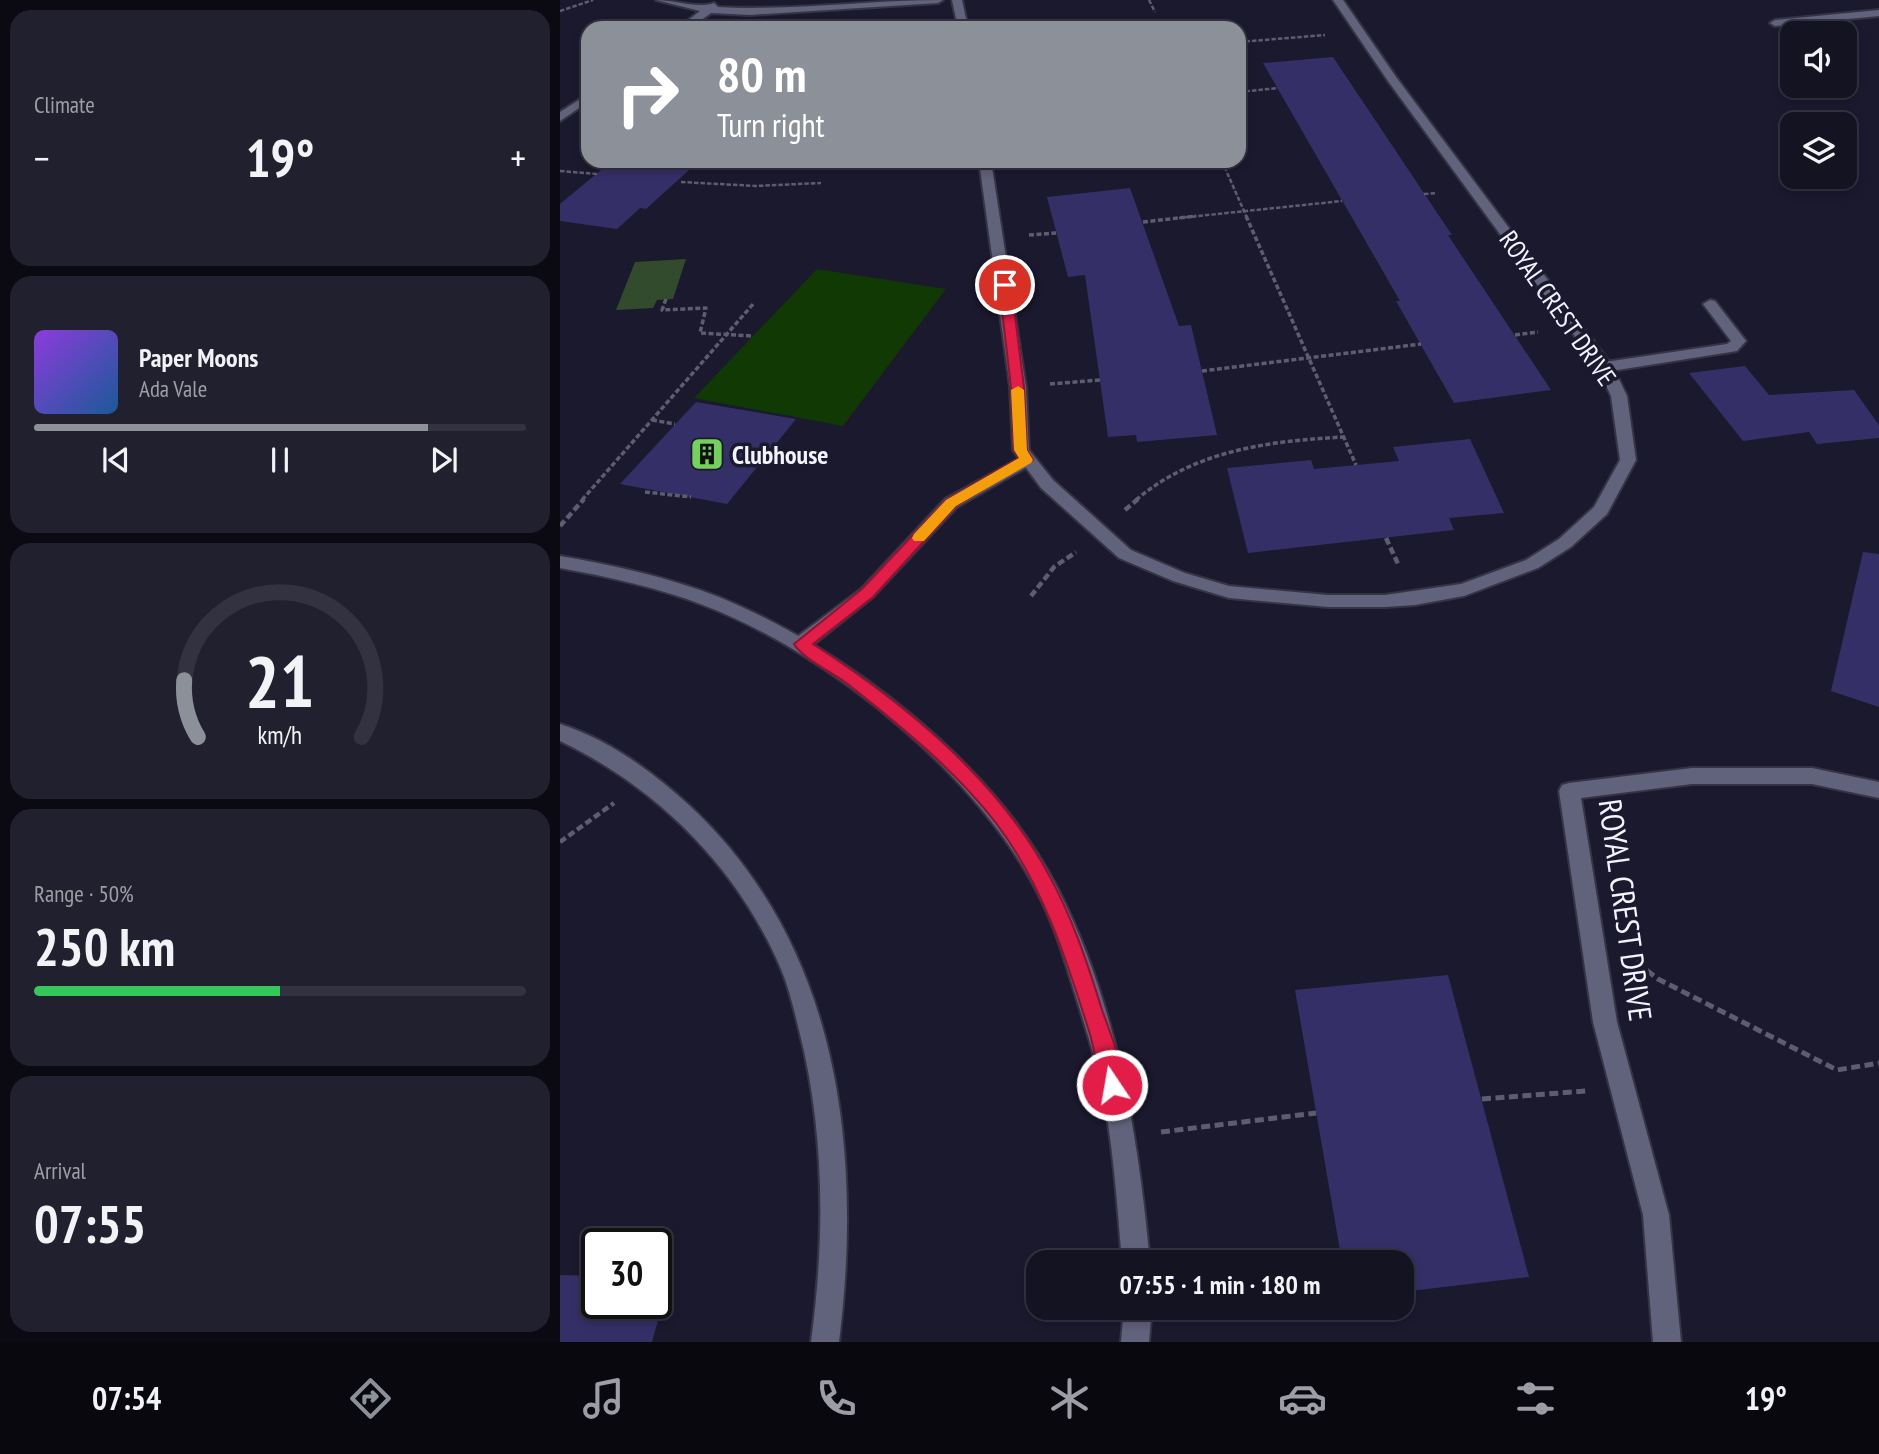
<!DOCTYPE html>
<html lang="en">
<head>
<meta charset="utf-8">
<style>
  :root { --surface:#141322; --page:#21202f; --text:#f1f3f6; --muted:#9d9ea5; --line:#333240; --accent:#8c9099 }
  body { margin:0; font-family:"PT Sans Narrow",sans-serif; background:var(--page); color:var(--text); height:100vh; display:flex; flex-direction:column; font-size:26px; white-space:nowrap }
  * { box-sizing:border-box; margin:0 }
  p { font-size:23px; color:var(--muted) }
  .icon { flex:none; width:38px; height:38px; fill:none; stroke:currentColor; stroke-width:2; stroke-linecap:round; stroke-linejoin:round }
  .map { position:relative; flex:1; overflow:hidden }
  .sheet { display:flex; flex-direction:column; gap:10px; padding:10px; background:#0b0a13; width:560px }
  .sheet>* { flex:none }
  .guide { position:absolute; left:21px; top:21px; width:665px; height:147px; border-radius:21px; box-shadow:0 4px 10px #0003,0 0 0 2px var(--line); background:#8c9099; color:#fff; overflow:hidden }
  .buttons { position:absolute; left:1220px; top:21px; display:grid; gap:14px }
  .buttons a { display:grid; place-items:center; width:77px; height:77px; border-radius:14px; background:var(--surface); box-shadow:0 4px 10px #0003,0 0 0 2px var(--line); font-size:35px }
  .speed { position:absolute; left:21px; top:1228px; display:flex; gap:14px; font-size:35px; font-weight:700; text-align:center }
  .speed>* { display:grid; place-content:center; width:91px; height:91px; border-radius:50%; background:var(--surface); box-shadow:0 4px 10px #0003,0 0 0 2px var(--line); line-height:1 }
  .speed .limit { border:4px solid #111; border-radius:10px; background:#fff; color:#111 }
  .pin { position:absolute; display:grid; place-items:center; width:60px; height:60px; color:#fff; margin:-30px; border:4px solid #fff; border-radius:50%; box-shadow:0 2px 7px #0007 }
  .me { position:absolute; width:77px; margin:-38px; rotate:348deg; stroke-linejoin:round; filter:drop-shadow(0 0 5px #0008) }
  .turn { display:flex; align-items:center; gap:24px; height:147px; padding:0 21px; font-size:32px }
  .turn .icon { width:91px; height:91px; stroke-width:2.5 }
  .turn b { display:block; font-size:49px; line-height:60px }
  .big { font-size:52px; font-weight:800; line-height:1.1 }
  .sheet .widget { flex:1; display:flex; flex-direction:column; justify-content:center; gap:10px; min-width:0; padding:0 24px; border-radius:21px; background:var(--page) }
  .sheet .dial { align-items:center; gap:0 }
  .dial svg { height:182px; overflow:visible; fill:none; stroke:var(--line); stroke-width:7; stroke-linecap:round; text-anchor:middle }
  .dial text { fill:var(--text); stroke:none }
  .song { display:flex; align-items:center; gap:21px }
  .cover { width:84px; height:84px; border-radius:10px; background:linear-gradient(135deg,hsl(270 70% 55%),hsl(210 70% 35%)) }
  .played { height:7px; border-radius:4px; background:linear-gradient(90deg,var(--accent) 80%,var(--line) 80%) }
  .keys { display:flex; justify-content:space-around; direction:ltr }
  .heat { display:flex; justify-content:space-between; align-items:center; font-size:38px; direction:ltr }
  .charge { height:10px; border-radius:5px; background:linear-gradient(90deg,#34c759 50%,var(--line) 0) }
  .trip { position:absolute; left:466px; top:1250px; width:388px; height:70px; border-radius:21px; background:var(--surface); box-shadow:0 4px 10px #0003,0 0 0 2px var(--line); font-weight:800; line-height:70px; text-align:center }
  .menu { display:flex; height:112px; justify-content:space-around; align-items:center; background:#08080e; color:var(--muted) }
  .menu .icon { width:49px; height:49px }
  .menu .on { color:var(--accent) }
  .menu b { font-size:32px; color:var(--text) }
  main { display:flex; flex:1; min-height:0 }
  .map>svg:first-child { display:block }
  .green { fill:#324b2c }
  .water { fill:#103903 }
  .building { fill:#342f66 }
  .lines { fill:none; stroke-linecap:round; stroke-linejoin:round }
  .service-casing { stroke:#353444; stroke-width:4 }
  .minor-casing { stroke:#353444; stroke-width:4 }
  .path-far3 { stroke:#5e5d70; stroke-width:2.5; stroke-dasharray:4.5 2; stroke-linecap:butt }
  .path-far2 { stroke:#5e5d70; stroke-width:3.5; stroke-dasharray:5 2.5; stroke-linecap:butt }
  .path-far1 { stroke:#5e5d70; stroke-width:4.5; stroke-dasharray:7 3.5; stroke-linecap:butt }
  .path { stroke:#5e5d70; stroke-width:5; stroke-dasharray:9 4.5; stroke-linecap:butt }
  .service { fill:#61627b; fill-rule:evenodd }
  .minor { fill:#61627b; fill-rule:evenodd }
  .route { fill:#e11d48; stroke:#92132f; stroke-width:2 }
  .slow { fill:#f59e0b }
  .labels { text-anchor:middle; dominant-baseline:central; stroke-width:7; stroke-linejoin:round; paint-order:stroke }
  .street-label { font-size:26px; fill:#f2f3ff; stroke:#1a192e }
  .poi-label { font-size:26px; font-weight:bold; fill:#f2f3ff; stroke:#1a192e; text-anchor:start }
  .near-street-label { font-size:32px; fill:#f2f3ff; stroke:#1a192e }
</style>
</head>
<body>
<main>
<section class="sheet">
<div class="widget"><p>Climate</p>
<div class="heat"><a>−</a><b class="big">19°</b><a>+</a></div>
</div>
<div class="widget">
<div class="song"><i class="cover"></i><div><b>Paper Moons</b><p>Ada Vale</p></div></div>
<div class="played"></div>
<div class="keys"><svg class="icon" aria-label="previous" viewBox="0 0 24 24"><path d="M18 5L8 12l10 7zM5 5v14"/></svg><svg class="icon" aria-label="pause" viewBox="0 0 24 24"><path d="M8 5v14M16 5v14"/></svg><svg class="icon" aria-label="next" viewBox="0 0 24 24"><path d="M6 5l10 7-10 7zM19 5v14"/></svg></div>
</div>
<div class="widget dial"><svg viewBox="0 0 100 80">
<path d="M14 69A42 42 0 1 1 86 69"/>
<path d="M14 69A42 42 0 0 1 8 44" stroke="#8c9099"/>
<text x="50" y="56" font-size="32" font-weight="700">21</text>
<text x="50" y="72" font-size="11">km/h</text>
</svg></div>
<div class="widget"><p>Range · 50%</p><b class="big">250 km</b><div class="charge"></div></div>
<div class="widget"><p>Arrival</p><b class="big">07:55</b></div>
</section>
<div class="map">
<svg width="1319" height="1342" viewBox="0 0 1319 1342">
  <rect width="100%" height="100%" fill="#1a192e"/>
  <polygon class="green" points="126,259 113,299 97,300 93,308 56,310 75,262"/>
  <polygon class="water" points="257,269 386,289 283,426 134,398"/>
  <g class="building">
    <polygon points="773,57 892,235 888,235 991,390 894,403 836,301 840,301 703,63"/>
    <polygon points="52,161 139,161 86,209 80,208 57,229 0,221 0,204"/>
    <polygon points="570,188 619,326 631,325 657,435 577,442 576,435 548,437 525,275 508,277 487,197"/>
    <polygon points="1185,366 1209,395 1294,390 1319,425 1319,438 1257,444 1249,432 1183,441 1129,373"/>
    <polygon points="136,402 236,419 167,504 60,484"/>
    <polygon points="910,439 944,513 889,518 894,530 688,553 667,468 751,460 754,469 839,461 833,447"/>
    <polygon points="1303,552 1319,554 1319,707 1271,691"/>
    <polygon points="888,975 969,1277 842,1292 842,1262 782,1262 735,990"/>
    <polygon points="0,1275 37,1276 37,1304 96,1304 96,1277 110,1277 92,1342 0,1342"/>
  </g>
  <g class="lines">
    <defs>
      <g id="service">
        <polygon points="1150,300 1155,301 1186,341 1177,351 1045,372 1037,367 1045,362 1167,344 1171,341 1143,304"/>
        <polygon points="466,455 474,460 472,464 397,507 313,597 248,649 234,649 232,644 234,639 301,589 385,499"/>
      </g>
      <g id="minor">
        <path d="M 96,0 C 114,0 138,9 154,3 L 158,7 C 233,11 308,0 383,0 L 378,3 L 190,15 L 151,13 L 130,28 L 118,28 L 140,11 Z"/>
        <polygon points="392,0 402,0 408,28 398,28"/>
        <polygon points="773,0 783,0 836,77 1053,367 1067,396 1076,460 1047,514 1011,547 978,568 904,596 855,605 825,607 768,607 669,598 613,581 559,558 481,488 453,450 450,387 419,161 431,161 466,387 469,450 493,480 571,550 625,573 669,586 768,595 825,595 901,584 966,560 999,539 1034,507 1060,460 1051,396 1038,368 828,81"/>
        <polygon points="1319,10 1319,16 1215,26 1210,23 1215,20"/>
        <polygon points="28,94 28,102 0,121 0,112"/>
        <path d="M 0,556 C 54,565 107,577 159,597 C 287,649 434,764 498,889 C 557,1005 578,1134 590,1262 L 562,1262 C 557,1202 553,1142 541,1083 C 534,1054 525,1026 516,997 C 506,965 497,933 482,902 C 424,779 270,653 143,605 C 96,587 49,577 0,568 Z"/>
        <path d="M 0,724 C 48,739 93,772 130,806 C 279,945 303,1149 279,1342 L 251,1342 C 265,1237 265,1133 239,1030 C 234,1010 229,988 221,969 C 178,868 98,788 0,741 Z"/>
        <polygon points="1132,768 1252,768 1319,782 1319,798 1252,784 1132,784 1021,798 1057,1022 1109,1215 1121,1342 1093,1342 1083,1215 1033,1022 999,791 1002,785 1009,783"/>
        <polygon points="564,1307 592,1307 589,1342 561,1342"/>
      </g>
    </defs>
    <use href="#service" class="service-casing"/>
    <use href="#minor" class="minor-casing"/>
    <g class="path-far3">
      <polyline points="589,0 595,12"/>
      <polyline points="0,11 33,0"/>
      <polyline points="679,42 765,35"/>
      <polyline points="679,92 718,88"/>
      <polyline points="662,161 687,218"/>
      <polyline points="0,171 37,174"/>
      <polyline points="121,182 196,186 261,183"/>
      <polyline points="864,194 877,193"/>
      <polyline points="619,218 782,201"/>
    </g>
    <g class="path-far2">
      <polyline points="686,216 796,465"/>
      <polyline points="583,222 636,216"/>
      <polyline points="469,235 496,233"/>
      <polyline points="106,299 102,310 146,308 140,333 193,336"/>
      <polyline points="955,335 978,332"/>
      <polyline points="642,371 861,344"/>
      <polyline points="490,384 540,380"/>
      <polyline points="92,420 115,424"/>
      <polyline points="85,492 131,497"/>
      <polyline points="22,500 194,303"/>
      <path d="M 576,500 C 635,450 709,441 784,437"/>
    </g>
    <g class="path-far1">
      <polyline points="565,510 578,499"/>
      <polyline points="0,526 24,499"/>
      <polyline points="826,538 839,566"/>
      <polyline points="471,596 494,567 516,552"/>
      <polyline points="0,842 54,803"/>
    </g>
    <g class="path">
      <polyline points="1076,962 1098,979 1277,1070 1319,1063"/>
      <polyline points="922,1099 1026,1091"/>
      <polyline points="601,1132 756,1113"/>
    </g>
    <use href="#service" class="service"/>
    <use href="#minor" class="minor"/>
  </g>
  <path class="route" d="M 445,281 L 451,285 L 464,387 L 467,450 L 473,460 L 396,506 L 313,597 L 253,644 C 344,703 438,779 490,877 C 513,919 528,965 542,1010 C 549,1030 568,1074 560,1092 L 552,1095 L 545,1092 C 537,1073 535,1050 529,1031 C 506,958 483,885 436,823 C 395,770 341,726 289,685 C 274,673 243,659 234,644 L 302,589 L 386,500 L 459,458 L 454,450 L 451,387 L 439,285 Z"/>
  <polygon class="slow" points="458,386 464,390 467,450 473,460 471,463 396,506 364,541 354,541 352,538 354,534 386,500 459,458 454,450 451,390"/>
  <defs>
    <symbol id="building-square" viewBox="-11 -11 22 22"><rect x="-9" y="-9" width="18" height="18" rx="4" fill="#74d25c" stroke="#1a192e"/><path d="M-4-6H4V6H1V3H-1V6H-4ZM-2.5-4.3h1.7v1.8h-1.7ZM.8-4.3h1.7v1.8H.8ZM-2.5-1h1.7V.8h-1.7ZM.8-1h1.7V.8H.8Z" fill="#111"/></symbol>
  </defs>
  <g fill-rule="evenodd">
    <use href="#building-square" x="128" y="435" width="38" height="38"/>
  </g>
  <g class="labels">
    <g class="street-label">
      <text transform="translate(998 308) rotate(55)">ROYAL CREST DRIVE</text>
    </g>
    <g class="poi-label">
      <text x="172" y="454">Clubhouse</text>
    </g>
    <g class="near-street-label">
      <text transform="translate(1066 910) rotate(82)">ROYAL CREST DRIVE</text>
    </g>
  </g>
</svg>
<div class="buttons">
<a><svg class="icon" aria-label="sound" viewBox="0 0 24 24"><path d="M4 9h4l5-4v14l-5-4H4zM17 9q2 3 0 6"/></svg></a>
<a><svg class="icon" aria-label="layers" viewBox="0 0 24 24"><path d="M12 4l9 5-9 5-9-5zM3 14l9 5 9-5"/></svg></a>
</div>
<div class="speed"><div class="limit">30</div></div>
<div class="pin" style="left:445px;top:285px;background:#d93025"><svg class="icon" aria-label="arrive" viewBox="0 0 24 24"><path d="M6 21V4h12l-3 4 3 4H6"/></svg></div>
<svg class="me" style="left:552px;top:1085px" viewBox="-20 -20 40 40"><circle r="17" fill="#e11d48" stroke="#fff" stroke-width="3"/><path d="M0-11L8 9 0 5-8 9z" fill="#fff"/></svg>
<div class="trip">07:55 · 1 min · 180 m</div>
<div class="guide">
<div class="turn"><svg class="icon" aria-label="right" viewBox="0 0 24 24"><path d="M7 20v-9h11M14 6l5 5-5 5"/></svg><div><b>80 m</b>Turn right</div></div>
</div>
</div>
</main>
<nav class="menu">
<b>07:54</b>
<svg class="icon on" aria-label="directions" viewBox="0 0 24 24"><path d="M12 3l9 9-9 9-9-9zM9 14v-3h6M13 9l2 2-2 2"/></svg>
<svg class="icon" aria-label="music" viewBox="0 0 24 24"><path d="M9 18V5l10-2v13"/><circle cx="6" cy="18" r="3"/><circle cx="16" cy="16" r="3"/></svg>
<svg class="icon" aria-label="phone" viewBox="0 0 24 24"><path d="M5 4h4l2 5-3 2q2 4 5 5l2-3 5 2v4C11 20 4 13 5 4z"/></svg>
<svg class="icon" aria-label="climate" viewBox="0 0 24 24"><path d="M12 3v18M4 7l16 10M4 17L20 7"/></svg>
<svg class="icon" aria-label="car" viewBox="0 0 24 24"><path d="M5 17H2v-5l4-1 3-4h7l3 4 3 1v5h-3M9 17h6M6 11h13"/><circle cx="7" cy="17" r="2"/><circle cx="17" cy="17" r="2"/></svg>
<svg class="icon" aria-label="filters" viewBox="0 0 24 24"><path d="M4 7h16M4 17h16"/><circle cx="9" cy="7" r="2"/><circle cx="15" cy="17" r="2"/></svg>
<b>19°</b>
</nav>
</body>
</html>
